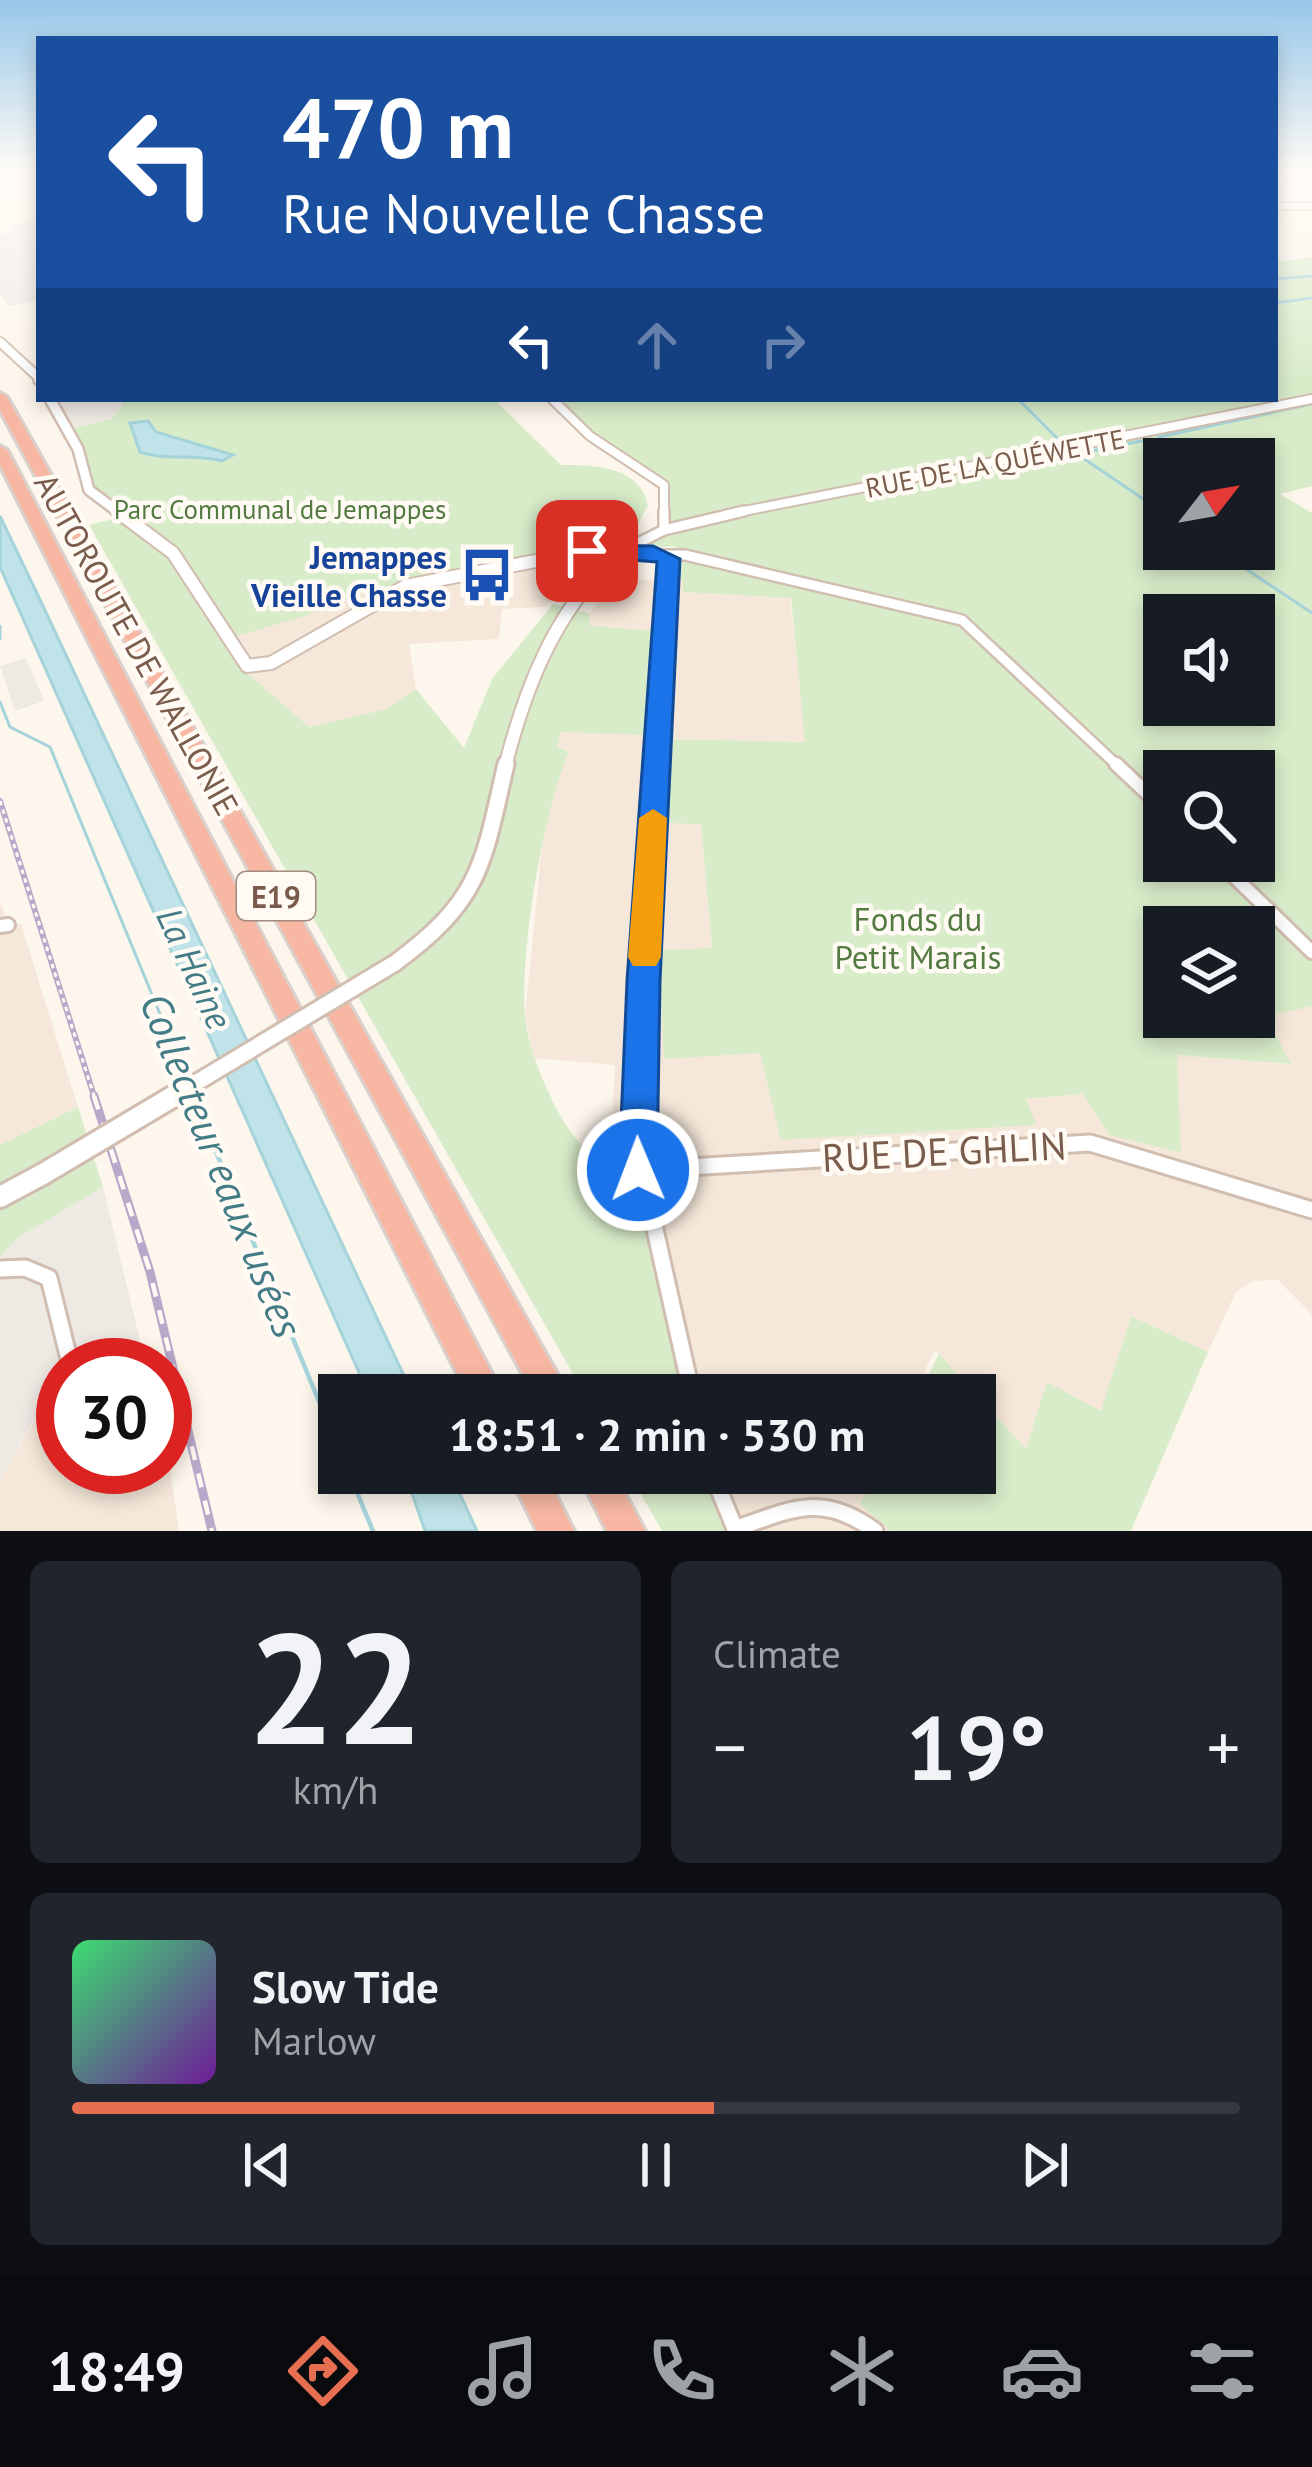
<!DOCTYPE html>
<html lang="en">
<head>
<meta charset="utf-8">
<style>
  :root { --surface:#171b24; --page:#20242c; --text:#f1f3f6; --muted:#9ea1a6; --line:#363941; --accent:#e76f51 }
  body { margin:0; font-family:"PT Sans",sans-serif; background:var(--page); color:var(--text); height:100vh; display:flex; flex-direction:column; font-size:45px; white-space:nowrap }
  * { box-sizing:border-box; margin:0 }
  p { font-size:39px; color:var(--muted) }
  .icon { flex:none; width:66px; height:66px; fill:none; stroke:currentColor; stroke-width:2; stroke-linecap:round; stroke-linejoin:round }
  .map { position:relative; height:1531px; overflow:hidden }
  .drawer { display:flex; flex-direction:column; gap:30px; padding:30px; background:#0d0f14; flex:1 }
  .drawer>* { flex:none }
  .banner { position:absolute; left:36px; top:36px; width:1242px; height:366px; border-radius:0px; box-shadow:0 6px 18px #0003; background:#1a4fa0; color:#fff; overflow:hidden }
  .needle { width:78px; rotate:59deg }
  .buttons { position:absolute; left:1143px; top:438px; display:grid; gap:24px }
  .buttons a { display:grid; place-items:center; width:132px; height:132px; border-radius:0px; background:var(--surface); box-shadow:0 6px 18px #0003; font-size:60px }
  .speed { position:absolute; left:36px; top:1338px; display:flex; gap:24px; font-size:60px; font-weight:700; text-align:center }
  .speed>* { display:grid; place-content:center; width:156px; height:156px; border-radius:50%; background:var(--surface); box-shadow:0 6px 18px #0003; line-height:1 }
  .speed .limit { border:18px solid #d22; background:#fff; color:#111 }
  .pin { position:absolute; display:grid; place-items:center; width:102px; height:102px; color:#fff; margin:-51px; border-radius:24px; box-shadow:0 6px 18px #0006 }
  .me { position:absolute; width:132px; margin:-66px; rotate:359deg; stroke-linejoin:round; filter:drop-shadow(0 0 9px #0008) }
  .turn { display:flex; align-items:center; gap:42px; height:252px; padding:0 48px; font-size:54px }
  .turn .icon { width:156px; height:156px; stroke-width:2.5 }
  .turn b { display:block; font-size:84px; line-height:102px }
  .lanes { display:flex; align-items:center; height:114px; padding:0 48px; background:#0003; justify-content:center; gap:60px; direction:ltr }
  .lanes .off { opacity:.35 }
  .big { font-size:90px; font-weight:700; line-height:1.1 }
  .drawer .widget { flex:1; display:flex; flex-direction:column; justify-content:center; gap:18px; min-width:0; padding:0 42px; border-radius:18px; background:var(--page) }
  .drawer .dial { align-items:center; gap:0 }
  .dial b { font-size:156px; line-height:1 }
  .song { display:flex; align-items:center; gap:36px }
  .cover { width:144px; height:144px; border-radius:18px; background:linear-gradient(135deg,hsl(140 70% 55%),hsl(280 70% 35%)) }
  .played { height:12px; border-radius:6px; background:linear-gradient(90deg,var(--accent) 55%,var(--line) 55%) }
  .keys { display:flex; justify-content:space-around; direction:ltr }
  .heat { display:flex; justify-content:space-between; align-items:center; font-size:66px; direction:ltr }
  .drawer .tiles { flex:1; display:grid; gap:30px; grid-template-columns:1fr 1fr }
  .widget:last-child { grid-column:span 2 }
  .trip { position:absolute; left:318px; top:1374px; width:678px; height:120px; border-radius:0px; background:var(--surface); box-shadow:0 6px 18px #0003; font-weight:700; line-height:120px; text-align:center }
  .tabs { display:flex; height:192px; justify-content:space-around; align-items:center; background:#090b0e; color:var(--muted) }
  .tabs .icon { width:84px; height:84px }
  .tabs .active { color:var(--accent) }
  .tabs b { font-size:54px; color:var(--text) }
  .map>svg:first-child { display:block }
  .residential { fill:#f5e8da }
  .industrial { fill:#efe9e4 }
  .green { fill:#d8ecc9; fill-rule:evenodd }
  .water { fill:#bfe3e8; stroke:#a5d3da; stroke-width:3 }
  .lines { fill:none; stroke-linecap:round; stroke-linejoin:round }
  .stream-far1 { stroke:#a5d3da; stroke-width:3 }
  .stream { stroke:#a5d3da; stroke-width:4.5 }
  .minor-far4-casing { stroke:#d1beb0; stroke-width:9 }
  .minor-far3-casing { stroke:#d1beb0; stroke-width:12 }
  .minor-far2-casing { stroke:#d1beb0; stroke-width:14 }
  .minor-far1-casing { stroke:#d1beb0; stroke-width:18 }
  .minor-casing { stroke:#d1beb0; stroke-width:21 }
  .tertiary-far3-casing { stroke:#d1beb0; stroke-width:14 }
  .tertiary-far2-casing { stroke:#d1beb0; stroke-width:16 }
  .tertiary-far1-casing { stroke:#d1beb0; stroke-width:21 }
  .tertiary-casing { stroke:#d1beb0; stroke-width:26 }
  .secondary-casing { stroke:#d6c0b0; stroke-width:6 }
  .motorway-casing { stroke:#dad1cd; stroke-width:6 }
  .minor-far4 { stroke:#fff; stroke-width:6 }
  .minor-far3 { stroke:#fff; stroke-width:8 }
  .minor-far2 { stroke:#fff; stroke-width:9 }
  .minor-far1 { stroke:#fff; stroke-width:12 }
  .minor { stroke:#fff; stroke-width:15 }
  .tertiary-far3 { stroke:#fff; stroke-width:9 }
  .tertiary-far2 { stroke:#fff; stroke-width:12 }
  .tertiary-far1 { stroke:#fff; stroke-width:15 }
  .tertiary { stroke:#fff; stroke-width:20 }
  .secondary { fill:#fff; fill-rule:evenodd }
  .motorway { fill:#f7b7a3; fill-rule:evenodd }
  .rail-far1-casing { stroke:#b9a8c9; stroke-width:6 }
  .rail-casing { stroke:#b9a8c9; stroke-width:9 }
  .rail-far1 { stroke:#fffaf3; stroke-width:3; stroke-dasharray:4.5; stroke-linecap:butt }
  .rail { stroke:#fffaf3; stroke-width:4.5; stroke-dasharray:14; stroke-linecap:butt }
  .tertiary-bridge-far1-casing { stroke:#d1beb0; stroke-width:21; stroke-linecap:butt }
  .tertiary-bridge-casing { stroke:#d1beb0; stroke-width:26; stroke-linecap:butt }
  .tertiary-bridge-far1 { stroke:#fff; stroke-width:15 }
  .tertiary-bridge { stroke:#fff; stroke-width:20 }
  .route { fill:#1a73e8; stroke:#114b97; stroke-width:3 }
  .slow { fill:#f59e0b }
  .labels { text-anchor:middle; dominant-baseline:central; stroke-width:9; stroke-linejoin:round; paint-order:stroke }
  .far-street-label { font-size:27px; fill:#7a5c4d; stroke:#fffaf3 }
  .far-park-label { font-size:27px; fill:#537a41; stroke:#fffaf3 }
  .shield { fill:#fffaf3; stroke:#a28b7f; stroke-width:3 }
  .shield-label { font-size:30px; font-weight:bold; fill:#7a5c4d }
  .transit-label { font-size:33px; font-weight:bold; fill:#164399; stroke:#fffaf3; text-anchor:end }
  .street-label { font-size:33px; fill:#7a5c4d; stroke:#fffaf3 }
  .park-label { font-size:33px; fill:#537a41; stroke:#fffaf3 }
  .water-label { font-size:36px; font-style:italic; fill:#437c86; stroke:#fffaf3 }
  .near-street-label { font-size:39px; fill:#7a5c4d; stroke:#fffaf3 }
  .near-water-label { font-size:42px; font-style:italic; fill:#437c86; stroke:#fffaf3 }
</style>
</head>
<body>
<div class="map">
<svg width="1312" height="1531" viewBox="0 0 1312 1531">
  <rect width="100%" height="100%" fill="#fdf6ec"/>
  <g class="residential">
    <polygon points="587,551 595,567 575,578 544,607 502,609 499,639 409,644 416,689 387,709 309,727 247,673 229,638 308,615 370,589 391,592"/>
    <polygon points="683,579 683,592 790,598 806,742 666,739 666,822 701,823 712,949 761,1053 1035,1125 1026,1099 1084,1094 1180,1153 1176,1055 1290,1064 1266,1016 1312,1006 1312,1315 1278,1280 1253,1281 1236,1292 1208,1352 1131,1316 1101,1412 1027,1450 935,1350 913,1395 693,1395 638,1171 610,1160 615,1065 534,1058 525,1016 541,854 554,786 569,752 558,747 560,731 650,734 589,626 589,613 620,580"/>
    <polygon points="0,901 8,924 21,924 78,1107 0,1145"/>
    <polygon points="37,1416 63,1425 63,1467 165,1467 165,1459 169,1460 179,1531 0,1531 0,1480"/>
    <polygon points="712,1473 875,1473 860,1504 891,1531 736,1531"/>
  </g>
  <g class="industrial">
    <polygon points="39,221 39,300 9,306 0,293 0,234 12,232 9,225"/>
    <polygon points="58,399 120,399 122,406 112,419 73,428"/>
    <polygon points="26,658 44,701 15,711 0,666"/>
    <polygon points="103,1187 146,1365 63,1365 63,1425 36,1416 0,1480 0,1257 16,1239"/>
  </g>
  <g class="green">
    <path d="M 1312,257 L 1312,486 L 1280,494 L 1312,513 L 1312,1006 L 1266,1017 L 1291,1064 L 1177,1055 L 1181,1153 L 1109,1135 L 1083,1094 L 1026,1099 L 1036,1125 L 781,1140 L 760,1053 L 664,1059 L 659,950 L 712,948 L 701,824 L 666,823 L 665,739 L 805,742 L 791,598 L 683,592 L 683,579 L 676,579 L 675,546 L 645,549 L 646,543 L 664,536 L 667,491 L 590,436 L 552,399 L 1275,399 L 1275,262 ZM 1164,459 L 1254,459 L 1254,549 L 1164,549 ZM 1164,615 L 1254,615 L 1254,705 L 1164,705 ZM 1164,771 L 1254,771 L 1254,861 L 1164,861 ZM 1164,927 L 1254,927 L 1254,1017 L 1164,1017 Z"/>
    <path d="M 120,399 L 494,399 L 561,465 C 596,465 639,466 648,505 L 638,524 L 616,541 L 391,592 L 370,589 L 308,615 L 228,639 L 247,673 L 309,727 L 387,709 L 416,689 L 464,748 L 492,679 L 553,604 L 589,613 L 590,626 L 656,631 L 650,735 L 560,732 L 558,747 L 569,752 C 543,810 520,952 525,1016 C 528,1051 555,1117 580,1143 C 593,1157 620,1163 638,1170 L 692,1395 L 585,1395 L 89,525 L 125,516 L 91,490 L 69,429 L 112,419 L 122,406 Z"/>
    <polygon points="78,1107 103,1187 16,1239 0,1257 0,1145"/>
    <polygon points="1131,1316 1208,1352 1131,1531 891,1531 860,1504 876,1473 975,1473 975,1395 918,1395 939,1354 1026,1449 1047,1382 1101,1411"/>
    <polygon points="629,1473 712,1473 736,1531 662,1531"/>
  </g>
  <g class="water">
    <path d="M 148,421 L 156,432 L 233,455 L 222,461 C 194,453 166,461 140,452 L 130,423 Z"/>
    <polygon points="0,516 43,606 413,1395 369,1395 0,567"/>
    <polygon points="405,1473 450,1473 477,1531 425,1531"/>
  </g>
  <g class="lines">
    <g class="stream-far1">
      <polyline points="1275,279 1312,276"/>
      <polyline points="1275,303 1312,298"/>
      <polyline points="1018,399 1063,444"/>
      <polyline points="1159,437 1312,404"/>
      <polyline points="1074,452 1164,513"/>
      <polyline points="1077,454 1151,439"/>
      <polyline points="1216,549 1312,613"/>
      <polyline points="0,626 0,639"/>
      <polyline points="0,702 10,727 50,747 188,1082"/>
      <polyline points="191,1091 194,1099"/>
    </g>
    <g class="stream">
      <polyline points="193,1096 339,1450"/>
      <polyline points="349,1473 373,1531"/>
    </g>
    <defs>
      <polyline id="minor-far4" points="1275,206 1312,206"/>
      <g id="minor-far3">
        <polyline points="0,342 36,375"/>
        <polyline points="552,399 590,436 664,485 664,514"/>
        <polyline points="729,514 1312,399"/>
      </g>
      <g id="minor-far2">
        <polyline points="664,511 664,530"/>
        <polyline points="620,552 664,530 744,511"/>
        <polyline points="614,555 654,553 669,559 658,767"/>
        <polyline points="664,555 685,555 962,620 1119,767"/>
      </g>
      <g id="minor-far1">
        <polyline points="1116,764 1164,809"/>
        <polyline points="1218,861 1312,952"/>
        <polyline points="0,926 8,925"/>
        <polyline points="640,1099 658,764"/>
      </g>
      <g id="minor">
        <polyline points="640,1096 637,1149 692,1395"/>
        <polyline points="638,1170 1090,1143 1312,1210"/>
        <polyline points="0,1269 25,1268 49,1278 68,1355"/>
        <polyline points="712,1473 736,1531"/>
        <path d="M 735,1529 C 792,1509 822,1492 875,1531"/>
      </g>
      <g id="tertiary-far3">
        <polyline points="39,375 39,380"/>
        <polyline points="50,399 78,449 89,490 121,514"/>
      </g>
      <g id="tertiary-far2">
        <polyline points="117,511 173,553 247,666 271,663 406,586 587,551 614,555"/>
        <path d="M 505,767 C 526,685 554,615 614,555"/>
      </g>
      <path id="tertiary-far1" d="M 395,963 C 482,899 483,864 506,764"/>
      <polyline id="tertiary" points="0,1197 43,1174"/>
      <polygon id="secondary" points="25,171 22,173 0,176 0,172"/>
      <g id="motorway">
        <polygon points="0,393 7,397 569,1395 534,1395 0,410"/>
        <polygon points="0,446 7,450 503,1395 468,1395 0,465"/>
        <polygon points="509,1473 545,1473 574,1531 537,1531"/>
        <polygon points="578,1473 614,1473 645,1531 607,1531"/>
      </g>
    </defs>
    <use href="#minor-far4" class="minor-far4-casing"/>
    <use href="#minor-far3" class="minor-far3-casing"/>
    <use href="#minor-far2" class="minor-far2-casing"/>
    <use href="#minor-far1" class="minor-far1-casing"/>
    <use href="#minor" class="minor-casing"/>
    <use href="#tertiary-far3" class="tertiary-far3-casing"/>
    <use href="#tertiary-far2" class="tertiary-far2-casing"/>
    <use href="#tertiary-far1" class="tertiary-far1-casing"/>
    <use href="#tertiary" class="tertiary-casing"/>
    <use href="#secondary" class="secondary-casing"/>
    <use href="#motorway" class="motorway-casing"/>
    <use href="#minor-far4" class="minor-far4"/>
    <use href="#minor-far3" class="minor-far3"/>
    <use href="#minor-far2" class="minor-far2"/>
    <use href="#minor-far1" class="minor-far1"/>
    <use href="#minor" class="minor"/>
    <use href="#tertiary-far3" class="tertiary-far3"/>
    <use href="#tertiary-far2" class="tertiary-far2"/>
    <use href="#tertiary-far1" class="tertiary-far1"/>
    <use href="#tertiary" class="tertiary"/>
    <use href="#secondary" class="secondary"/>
    <use href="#motorway" class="motorway"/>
    <defs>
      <polyline id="rail-far1" points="0,801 95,1099"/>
      <polyline id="rail" points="94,1096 150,1272 212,1531"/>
    </defs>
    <use href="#rail-far1" class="rail-far1-casing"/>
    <use href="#rail" class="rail-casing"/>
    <use href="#rail-far1" class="rail-far1"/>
    <use href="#rail" class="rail"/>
    <defs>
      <polyline id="tertiary-bridge-far1" points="169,1099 395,963"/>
      <polyline id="tertiary-bridge" points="43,1174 174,1096"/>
    </defs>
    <use href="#tertiary-bridge-far1" class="tertiary-bridge-far1-casing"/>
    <use href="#tertiary-bridge" class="tertiary-bridge-casing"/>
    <use href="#tertiary-bridge-far1" class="tertiary-bridge-far1"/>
    <use href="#tertiary-bridge" class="tertiary-bridge"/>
  </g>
  <linearGradient id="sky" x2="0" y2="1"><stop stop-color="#97c7e8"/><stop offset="0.44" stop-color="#fefbf6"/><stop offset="1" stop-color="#fefbf6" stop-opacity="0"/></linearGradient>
  <rect width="1312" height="386" fill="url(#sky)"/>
  <polygon class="route" points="587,545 653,546 680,559 660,981 657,1170 651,1182 638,1187 625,1182 619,1170 627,981 657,562 579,556 576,551"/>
  <polygon class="slow" points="653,809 667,818 661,957 656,966 633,966 628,957 639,818"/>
  <defs>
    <symbol id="bus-bare" viewBox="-9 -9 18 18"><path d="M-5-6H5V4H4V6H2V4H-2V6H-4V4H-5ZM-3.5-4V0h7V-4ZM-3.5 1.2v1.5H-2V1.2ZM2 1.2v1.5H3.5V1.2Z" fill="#1a4fb4" stroke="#fffaf3" stroke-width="2.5" paint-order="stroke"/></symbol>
  </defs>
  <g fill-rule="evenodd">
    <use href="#bus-bare" x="449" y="537" width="76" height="76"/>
  </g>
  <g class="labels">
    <g class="far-street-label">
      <text transform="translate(995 463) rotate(-11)">RUE DE LA QUÉWETTE</text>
    </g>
    <g class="far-park-label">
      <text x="280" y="509">Parc Communal de Jemappes</text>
    </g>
    <rect class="shield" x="237" y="872" width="78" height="48" rx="9"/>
    <g class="shield-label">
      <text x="276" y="896">E19</text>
    </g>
    <g class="transit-label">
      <text x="447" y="556">Jemappes<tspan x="447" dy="38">Vieille Chasse</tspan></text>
    </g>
    <g class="street-label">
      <text transform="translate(137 644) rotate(61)">AUTOROUTE DE WALLONIE</text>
    </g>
    <g class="park-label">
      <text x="918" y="918">Fonds du<tspan x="918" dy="38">Petit Marais</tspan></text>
    </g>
    <g class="water-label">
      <text transform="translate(195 968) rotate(65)">La Haine</text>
    </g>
    <g class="near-street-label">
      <text transform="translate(944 1151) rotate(-3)">RUE DE GHLIN</text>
    </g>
    <g class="near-water-label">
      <text transform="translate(222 1165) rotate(68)">Collecteur eaux usées</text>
    </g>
  </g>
</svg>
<div class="buttons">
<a><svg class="needle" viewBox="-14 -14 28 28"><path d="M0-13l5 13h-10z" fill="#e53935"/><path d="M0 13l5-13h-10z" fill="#9ea1a6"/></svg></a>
<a><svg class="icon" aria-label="sound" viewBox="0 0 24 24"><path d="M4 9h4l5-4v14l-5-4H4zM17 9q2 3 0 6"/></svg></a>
<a><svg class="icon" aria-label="search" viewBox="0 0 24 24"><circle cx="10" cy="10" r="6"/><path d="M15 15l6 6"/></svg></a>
<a><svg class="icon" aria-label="layers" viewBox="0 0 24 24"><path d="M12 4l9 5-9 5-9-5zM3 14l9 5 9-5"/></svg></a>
</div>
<div class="speed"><div class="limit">30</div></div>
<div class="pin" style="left:587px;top:551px;background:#d93025"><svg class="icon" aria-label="arrive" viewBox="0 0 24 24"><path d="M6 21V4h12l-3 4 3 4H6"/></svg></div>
<svg class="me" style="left:638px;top:1170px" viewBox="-20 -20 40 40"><circle r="17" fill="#1a73e8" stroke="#fff" stroke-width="3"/><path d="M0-11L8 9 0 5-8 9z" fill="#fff"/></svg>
<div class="trip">18:51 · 2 min · 530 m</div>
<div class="banner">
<div class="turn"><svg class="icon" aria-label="left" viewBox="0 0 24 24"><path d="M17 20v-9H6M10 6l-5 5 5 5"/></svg><div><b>470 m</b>Rue Nouvelle Chasse</div></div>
<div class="lanes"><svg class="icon" aria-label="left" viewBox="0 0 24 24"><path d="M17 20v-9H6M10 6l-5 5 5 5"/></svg><svg class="icon off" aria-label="ahead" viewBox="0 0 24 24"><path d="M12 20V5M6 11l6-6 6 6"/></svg><svg class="icon off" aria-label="right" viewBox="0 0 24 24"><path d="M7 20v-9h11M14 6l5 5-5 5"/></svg></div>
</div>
</div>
<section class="drawer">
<div class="tiles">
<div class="widget dial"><b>22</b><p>km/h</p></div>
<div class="widget"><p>Climate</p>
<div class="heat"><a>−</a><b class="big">19°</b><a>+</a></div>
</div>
<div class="widget">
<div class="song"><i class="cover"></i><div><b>Slow Tide</b><p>Marlow</p></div></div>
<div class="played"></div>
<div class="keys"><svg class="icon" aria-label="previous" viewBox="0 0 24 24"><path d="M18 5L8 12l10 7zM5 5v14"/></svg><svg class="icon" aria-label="pause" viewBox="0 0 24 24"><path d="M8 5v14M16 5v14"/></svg><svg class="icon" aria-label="next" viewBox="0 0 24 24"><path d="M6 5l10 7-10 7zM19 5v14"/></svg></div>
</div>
</div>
</section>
<nav class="tabs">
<b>18:49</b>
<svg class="icon active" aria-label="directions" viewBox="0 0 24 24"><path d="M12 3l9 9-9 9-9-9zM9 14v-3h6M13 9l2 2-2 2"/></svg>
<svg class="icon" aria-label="music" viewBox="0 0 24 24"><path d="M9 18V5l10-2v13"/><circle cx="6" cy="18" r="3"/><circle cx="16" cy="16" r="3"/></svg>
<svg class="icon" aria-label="phone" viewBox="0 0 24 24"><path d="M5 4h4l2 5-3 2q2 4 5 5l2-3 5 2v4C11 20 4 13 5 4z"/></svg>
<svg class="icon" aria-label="climate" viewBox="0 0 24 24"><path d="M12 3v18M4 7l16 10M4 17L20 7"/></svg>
<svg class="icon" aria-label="car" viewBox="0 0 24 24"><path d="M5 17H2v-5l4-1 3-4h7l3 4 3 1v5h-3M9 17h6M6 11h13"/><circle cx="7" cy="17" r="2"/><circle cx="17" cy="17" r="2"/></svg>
<svg class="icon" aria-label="filters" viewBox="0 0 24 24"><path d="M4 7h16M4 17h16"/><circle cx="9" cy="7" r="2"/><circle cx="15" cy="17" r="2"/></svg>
</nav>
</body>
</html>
